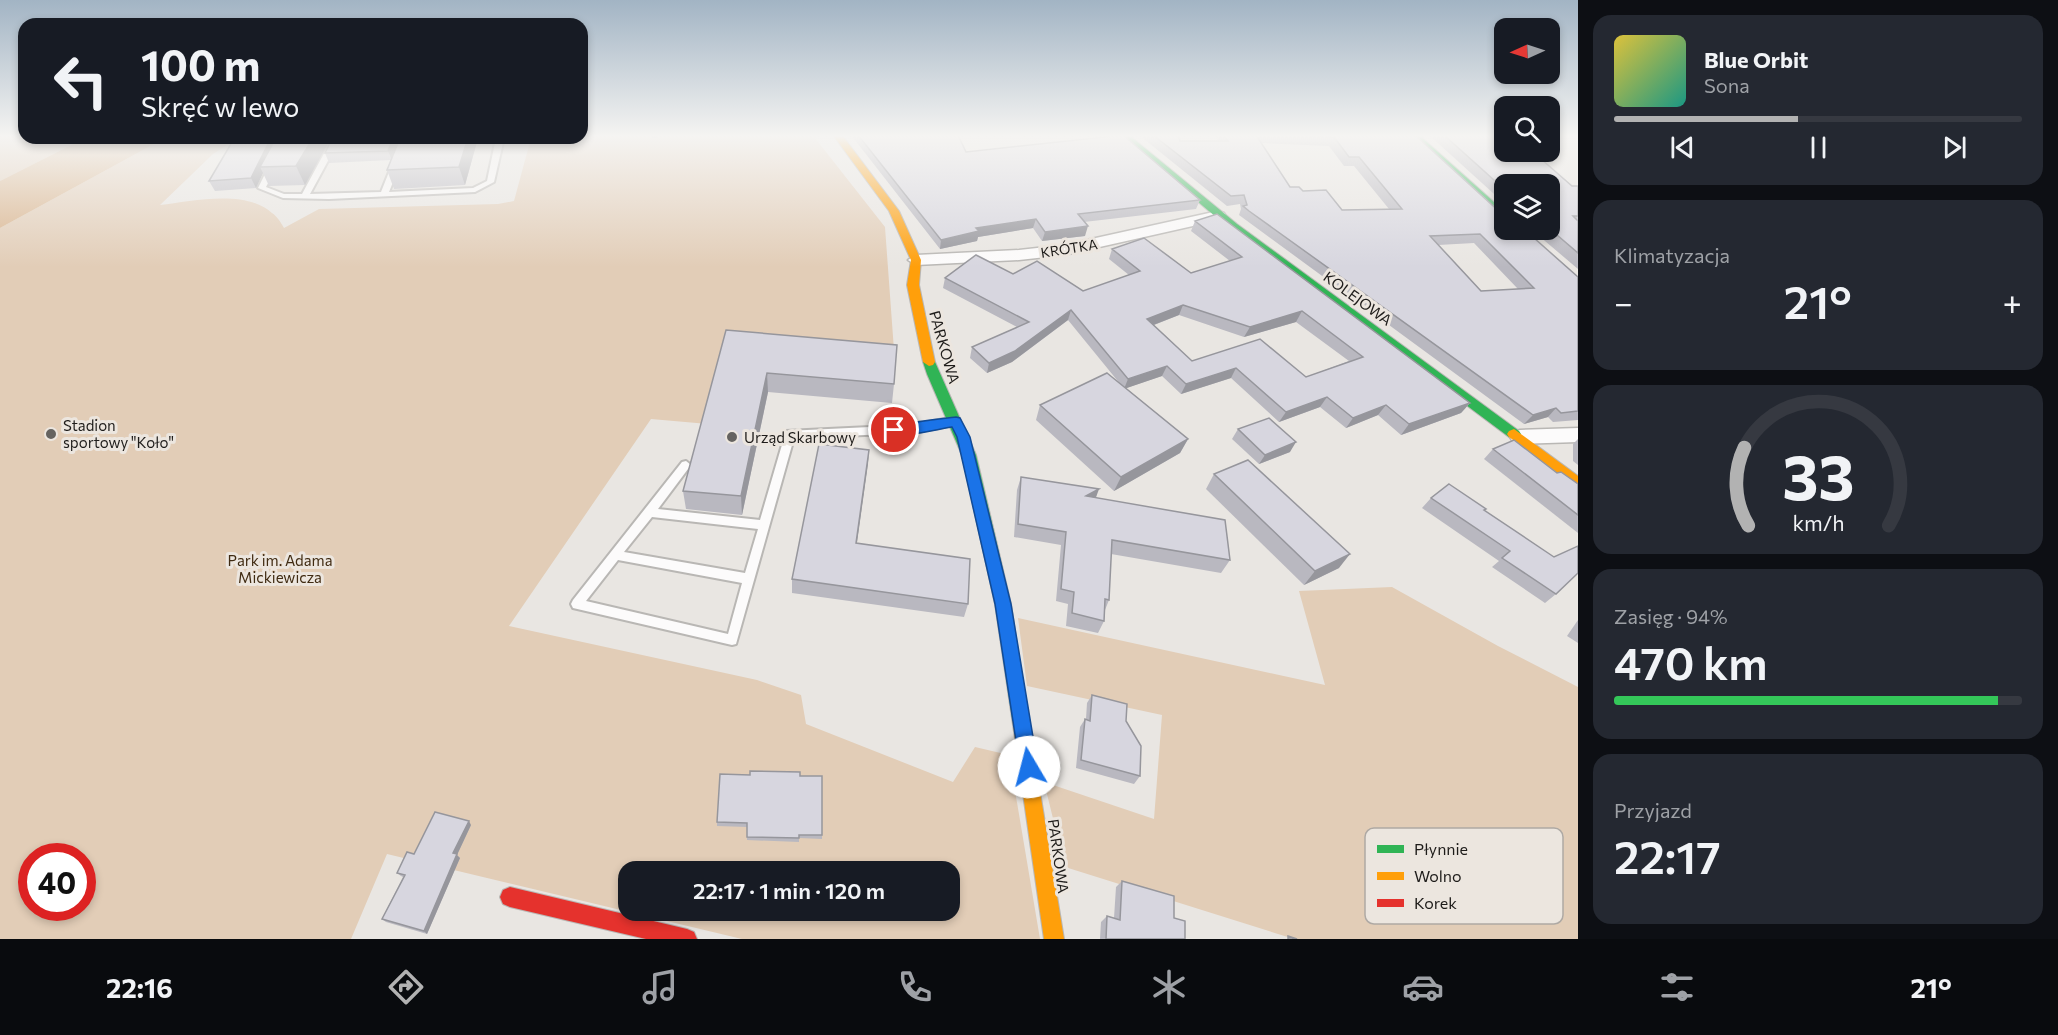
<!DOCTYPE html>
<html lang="pl">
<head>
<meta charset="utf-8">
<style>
  :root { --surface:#171b24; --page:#242831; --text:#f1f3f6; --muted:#9ea1a6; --line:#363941; --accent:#b2b2b2 }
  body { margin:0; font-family:Commissioner,sans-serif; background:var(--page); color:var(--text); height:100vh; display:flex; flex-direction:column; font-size:22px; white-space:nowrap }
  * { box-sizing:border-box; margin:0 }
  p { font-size:20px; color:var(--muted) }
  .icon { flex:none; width:33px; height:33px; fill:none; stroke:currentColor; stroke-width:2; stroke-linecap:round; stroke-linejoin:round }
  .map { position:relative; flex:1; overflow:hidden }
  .details { display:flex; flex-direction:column; gap:15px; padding:15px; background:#0d0f14; width:480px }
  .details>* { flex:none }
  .banner { position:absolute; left:18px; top:18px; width:570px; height:126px; border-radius:18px; box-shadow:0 3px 9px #0003; background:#171b24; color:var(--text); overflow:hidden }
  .needle { width:39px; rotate:267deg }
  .fabs { position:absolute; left:1494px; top:18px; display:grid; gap:12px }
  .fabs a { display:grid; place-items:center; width:66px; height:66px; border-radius:12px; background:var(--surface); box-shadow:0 3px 9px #0003; font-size:30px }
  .speed { position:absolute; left:18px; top:843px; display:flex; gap:12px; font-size:30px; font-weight:700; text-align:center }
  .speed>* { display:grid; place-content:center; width:78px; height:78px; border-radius:50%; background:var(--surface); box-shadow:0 3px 9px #0003; line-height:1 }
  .speed .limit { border:9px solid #d22; background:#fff; color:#111 }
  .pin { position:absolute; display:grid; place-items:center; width:51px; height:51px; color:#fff; margin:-26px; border:3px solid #fff; border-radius:50%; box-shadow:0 2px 6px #0007 }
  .me { position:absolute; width:66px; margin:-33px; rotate:352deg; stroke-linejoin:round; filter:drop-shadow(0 0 4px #0008) }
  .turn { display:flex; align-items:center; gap:21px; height:126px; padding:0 24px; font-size:27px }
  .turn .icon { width:78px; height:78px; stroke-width:2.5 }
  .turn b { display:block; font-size:42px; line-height:51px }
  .big { font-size:45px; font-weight:600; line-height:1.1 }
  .details .widget { flex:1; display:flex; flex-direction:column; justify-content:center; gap:9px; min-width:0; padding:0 21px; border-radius:18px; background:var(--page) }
  .details .dial { align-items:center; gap:0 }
  .dial svg { height:156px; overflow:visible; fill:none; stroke:var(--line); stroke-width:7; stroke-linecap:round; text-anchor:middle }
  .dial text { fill:var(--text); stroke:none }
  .song { display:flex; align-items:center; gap:18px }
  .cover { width:72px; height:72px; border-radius:9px; background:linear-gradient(135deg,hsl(50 70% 55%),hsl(170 70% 35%)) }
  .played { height:6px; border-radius:3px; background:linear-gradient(90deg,var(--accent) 45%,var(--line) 45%) }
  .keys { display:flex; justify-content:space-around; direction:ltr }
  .heat { display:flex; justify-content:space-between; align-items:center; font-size:33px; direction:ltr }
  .charge { height:9px; border-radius:4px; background:linear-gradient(90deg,#34c759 94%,var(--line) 0) }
  .trip { position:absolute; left:618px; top:861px; width:342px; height:60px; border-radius:18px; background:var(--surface); box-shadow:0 3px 9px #0003; font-weight:600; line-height:60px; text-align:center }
  .menu { display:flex; height:96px; justify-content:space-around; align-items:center; background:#090b0e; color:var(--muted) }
  .menu .icon { width:42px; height:42px }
  .menu .current { color:var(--accent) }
  .menu b { font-size:27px; color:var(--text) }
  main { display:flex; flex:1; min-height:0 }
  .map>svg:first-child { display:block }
  .green { fill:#e2cdb7; fill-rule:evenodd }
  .water { fill:#d9b48d }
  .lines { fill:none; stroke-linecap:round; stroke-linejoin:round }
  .lane-casing { stroke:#b9b7b4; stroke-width:4 }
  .street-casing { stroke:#b9b7b4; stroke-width:3 }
  .fast-casing { stroke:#b9b7b4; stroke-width:2 }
  .slow-casing { stroke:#b9b7b4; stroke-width:2 }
  .jam-casing { stroke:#b9b7b4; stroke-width:2 }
  .lane { fill:#fcfbfb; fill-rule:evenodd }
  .street { fill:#fcfbfb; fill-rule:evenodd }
  .fast { fill:#30b455; fill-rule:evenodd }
  .slow { fill:#ff9f0a; fill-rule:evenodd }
  .jam { fill:#e5322d; fill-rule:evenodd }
  .wall { fill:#b9b8c0; fill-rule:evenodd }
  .shaded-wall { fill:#96969c }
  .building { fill:#d7d6df; stroke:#96969c; stroke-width:1.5; fill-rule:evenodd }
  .route { fill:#1a73e8; stroke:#114b97; stroke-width:1.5 }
  .poi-dot { fill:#656360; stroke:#ece6df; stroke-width:2 }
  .labels { text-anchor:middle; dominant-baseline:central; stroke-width:6; stroke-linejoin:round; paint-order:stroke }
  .far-street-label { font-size:14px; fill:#1e1c1a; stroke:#ece6df }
  .street-label { font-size:15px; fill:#1e1c1a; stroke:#ece6df }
  .poi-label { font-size:15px; fill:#1e1c1a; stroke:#ece6df; text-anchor:start }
  .park-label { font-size:15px; fill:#402b12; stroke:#ece6df }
  .key { fill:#ece6df; stroke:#aea9a4; stroke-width:1.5 }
  .key-label { font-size:16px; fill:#1e1c1a }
</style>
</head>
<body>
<main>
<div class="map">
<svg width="1578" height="939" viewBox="0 0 1578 939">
  <rect width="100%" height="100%" fill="#e9e6e2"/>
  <g class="green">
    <polygon points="0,135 24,135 24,138 85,138 0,181"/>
    <path d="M 582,135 L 822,135 L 815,138 L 885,227 L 895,364 L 728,350 L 708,424 L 651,419 L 509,626 L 757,680 L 801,695 L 806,724 L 953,782 L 975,747 L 1009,755 L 1040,939 L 742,939 L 387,854 L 351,939 L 0,939 L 0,228 L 165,138 L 238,138 L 213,154 L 160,205 C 192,201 246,189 272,213 C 277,216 281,223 284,228 L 319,209 L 498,204 L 514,201 L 531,138 L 582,138 ZM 32,856 L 82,856 L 82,908 L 32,908 ZM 628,872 L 950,872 L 950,910 L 628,910 Z"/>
    <polygon points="1392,587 1498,646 1578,687 1578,939 1294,939 1065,867 1044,782 1154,819 1162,715 1027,686 1018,618 1325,685 1299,591"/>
  </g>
  <polygon class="water" points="85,138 165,138 0,228 0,181"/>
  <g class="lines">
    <defs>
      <g id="lane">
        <polygon points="496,138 504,138 494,182 475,192 329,199 283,198 258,188 268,168 272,166 276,168 266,187 284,194 302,194 328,146 332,144 336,146 310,194 381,192 391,167 395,165 399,167 389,192 473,188 487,181"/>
        <path d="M 955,417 L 960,421 L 959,424 L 912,433 L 794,438 L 736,644 L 732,645 L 573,608 L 571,604 L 573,600 L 682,462 L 686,461 L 691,465 L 658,509 L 760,520 L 786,431 L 912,425 ZM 652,517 L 758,529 L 745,573 L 624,552 ZM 618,560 L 742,583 L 728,634 L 586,601 Z"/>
      </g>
      <g id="street">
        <polygon points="1218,211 1224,213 1226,216 1224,219 1064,255 1019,260 916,265 908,260 916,255 1019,250 1064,245"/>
        <polygon points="1578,428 1578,442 1520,444 1513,442 1510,437 1513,432 1520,430"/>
      </g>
      <g id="fast">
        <polygon points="1119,135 1129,135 1237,224 1519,431 1521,434 1519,437 1509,437 1229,228"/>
        <polygon points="1409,135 1419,135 1504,211 1504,219 1500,218"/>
        <polygon points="929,358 935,362 976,455 1011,604 1028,718 1026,724 1020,726 1014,724 1012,718 995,604 962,455 927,374 923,362"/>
      </g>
      <g id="slow">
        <polygon points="833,135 842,135 899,211 921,260 919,285 935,362 933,365 929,366 923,362 907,285 911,260 889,211"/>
        <polygon points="1514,429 1578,476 1578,488 1509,437 1507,434 1509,431"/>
        <polygon points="1020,710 1026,712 1028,718 1064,939 1044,939 1012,718 1014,712"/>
      </g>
      <polygon id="jam" points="510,887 687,929 694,932 697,939 646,939 510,907 503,904 500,897 503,890"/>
    </defs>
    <use href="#lane" class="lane-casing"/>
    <use href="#street" class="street-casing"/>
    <use href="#fast" class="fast-casing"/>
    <use href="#slow" class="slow-casing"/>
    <use href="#jam" class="jam-casing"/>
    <use href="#lane" class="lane"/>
    <use href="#street" class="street"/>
    <use href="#fast" class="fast"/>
    <use href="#slow" class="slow"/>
    <use href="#jam" class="jam"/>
  </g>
  <g class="wall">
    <polygon points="851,135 958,135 966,152 1200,200 1196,209 1084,222 1085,236 1042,241 1033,228 978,237 977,241 940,249"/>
    <path d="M 1139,135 L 1178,135 L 1180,141 L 1219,141 L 1215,135 L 1415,135 L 1501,213 L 1578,277 L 1578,420 L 1553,422 L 1548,417 L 1524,424 L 1239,215 L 1241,209 L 1240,204 L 1227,206 ZM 1261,143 L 1329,146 L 1344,166 L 1354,166 L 1389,209 L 1342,210 L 1303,191 L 1290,187 ZM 1474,243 L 1518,289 L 1481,291 L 1438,245 Z"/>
    <polygon points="1429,135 1504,135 1572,186 1578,186 1578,269 1532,230 1550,230 1504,184 1504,203"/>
    <polygon points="276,138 395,138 397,144 478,138 465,185 394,189 387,170 391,160 329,163 325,153 332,140 330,140 305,185 269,186 263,173 256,188 215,191 209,181 270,140 272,144"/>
    <path d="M 1195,221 L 1470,403 L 1461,413 L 1401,435 L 1378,415 L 1346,428 L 1320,407 L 1279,422 L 1231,378 L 1181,394 L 1162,376 L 1126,388 L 1188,439 L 1180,453 L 1114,491 L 1036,420 L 1040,405 L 1121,385 L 1068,320 L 1012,362 L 987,373 L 970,358 L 972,347 L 1017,327 L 943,288 L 945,278 L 1013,274 L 1083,291 L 1129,275 L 1109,259 L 1112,249 L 1191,273 L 1230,261 L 1191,231 ZM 1179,315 L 1244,337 L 1296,322 L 1349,361 L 1306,377 L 1192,361 L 1154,325 Z"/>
    <polygon points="726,330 894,384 892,403 768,392 742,515 686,509 683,491"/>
    <polygon points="1238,429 1290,452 1259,464 1232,439"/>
    <polygon points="1578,439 1578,465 1573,461 1573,444"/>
    <polygon points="1493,449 1557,473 1578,484 1578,533 1484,459"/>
    <polygon points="869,450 856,544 968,604 964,617 792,593 792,579"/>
    <polygon points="1214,474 1339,568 1304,585 1206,489"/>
    <polygon points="1021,477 1095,498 1230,560 1221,573 1111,554 1109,600 1105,610 1104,621 1098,633 1066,626 1068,604 1056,601 1061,545 1014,537 1017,490"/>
    <polygon points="1431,498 1484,511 1554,557 1556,594 1545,603 1492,567 1499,561 1422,508"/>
    <polygon points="1578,620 1578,643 1567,636"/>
    <polygon points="1092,695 1126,721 1140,776 1134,784 1076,768 1080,727 1085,719 1086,719 1087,703"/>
    <polygon points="800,776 822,835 822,839 799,838 799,842 747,840 747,827 717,826 717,822"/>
    <polygon points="471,825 457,855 460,858 427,934 386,922 382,919 403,877 401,876 397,873 414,854"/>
    <polygon points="1122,881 1174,918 1185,939 1100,939 1101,922 1107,916 1114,918 1116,887"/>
  </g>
  <g class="shaded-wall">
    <polygon points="652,135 674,135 652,138"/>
    <polygon points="313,138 329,138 330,140 305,185 296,166"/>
    <polygon points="393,138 395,138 398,145 392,160 388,151"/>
    <polygon points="468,138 478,138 465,185 459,167"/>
    <polygon points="270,140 275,149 260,167 263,173 256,188 251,178"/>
    <polygon points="1036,219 1033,228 978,237 977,241 940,249 941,240 976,228"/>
    <polygon points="1088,226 1085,236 1042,241 1045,232"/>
    <polygon points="1183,305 1179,315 1143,329 1147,319"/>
    <polygon points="1071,310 1068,320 1012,362 987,373 989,363"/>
    <polygon points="1302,311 1296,322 1244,337 1250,327"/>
    <polygon points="1167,366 1162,376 1124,389 1128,379"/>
    <polygon points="1236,368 1231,378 1181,394 1186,384"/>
    <polygon points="767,373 768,392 742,515 741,496"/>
    <polygon points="1327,397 1320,407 1279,422 1286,412"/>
    <polygon points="1470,403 1461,413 1401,435 1409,424"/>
    <polygon points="1386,405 1378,415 1346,428 1353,418"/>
    <polygon points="1556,408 1548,417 1524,424 1533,415"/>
    <polygon points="1188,439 1180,453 1114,491 1121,477"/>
    <polygon points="1296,442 1290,452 1259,464 1265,455"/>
    <polygon points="869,450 868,464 855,557 856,543"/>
    <polygon points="1099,489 1094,503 1086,496"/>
    <polygon points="1350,554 1339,568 1304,585 1315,571"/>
    <polygon points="469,821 471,825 457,855 460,858 427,934 424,931 453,853"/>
  </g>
  <g class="building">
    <polygon points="858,135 958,135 966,152 1123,135 1200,200 1078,214 1088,226 1045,232 1036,219 976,228 979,231 941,240"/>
    <path d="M 1153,135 L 1178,135 L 1180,141 L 1228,141 L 1224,135 L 1256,135 L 1290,187 L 1299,187 L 1303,191 L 1326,190 L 1342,210 L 1402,209 L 1359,157 L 1349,157 L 1334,137 L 1297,135 L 1415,135 L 1501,213 L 1504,214 L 1504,230 L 1525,230 L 1578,277 L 1578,411 L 1561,413 L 1556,408 L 1533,415 L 1249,211 L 1243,206 L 1247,205 L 1244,195 L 1231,196 ZM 1480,234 L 1534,288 L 1481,291 L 1430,236 Z"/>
    <polygon points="1444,135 1504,135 1504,152 1533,152 1572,186 1578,186 1578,216 1573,216 1578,221 1578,253 1550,229 1550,184 1504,184 1504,189"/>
    <polygon points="276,138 313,138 296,166 260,167"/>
    <polygon points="349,138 393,138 388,151 325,153 332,139"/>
    <polygon points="400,138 468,138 459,167 387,170"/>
    <polygon points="270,140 251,178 209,181 232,142"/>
    <path d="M 1217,214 L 1470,403 L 1409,424 L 1386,405 L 1353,418 L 1327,397 L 1286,412 L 1236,368 L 1186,384 L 1167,366 L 1128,379 L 1071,310 L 1015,351 L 989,363 L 972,347 L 1029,322 L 945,278 L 976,255 L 1013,274 L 1037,261 L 1083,291 L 1140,271 L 1112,249 L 1144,238 L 1191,273 L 1242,257 L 1195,221 ZM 1183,305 L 1250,327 L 1302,311 L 1363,357 L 1306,377 L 1260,339 L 1192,361 L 1147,319 Z"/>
    <polygon points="726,330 897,345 894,384 767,373 741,496 683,491"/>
    <polygon points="1107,373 1188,439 1121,477 1040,405"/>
    <polygon points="1269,418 1296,442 1265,455 1238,429"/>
    <polygon points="1514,440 1557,473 1561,472 1578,484 1578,515 1493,449"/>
    <polygon points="819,444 869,450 856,543 970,559 968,604 792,579"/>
    <polygon points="1248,460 1350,554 1315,571 1214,474"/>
    <polygon points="1021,477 1099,489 1086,496 1225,520 1230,560 1112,540 1109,600 1105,599 1104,621 1072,613 1074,592 1061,589 1066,532 1018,524"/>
    <polygon points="1449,484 1486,509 1484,510 1554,557 1578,546 1578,573 1556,594 1502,558 1510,551 1431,498"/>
    <polygon points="1092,695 1127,704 1126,721 1141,746 1140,776 1081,760 1085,719 1090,721"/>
    <polygon points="750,771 800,772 800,776 822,776 822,835 799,835 799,838 747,837 747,823 717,822 720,774 750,775"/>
    <polygon points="435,812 469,821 453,853 457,854 424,931 382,919 405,875 397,873 407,852 414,854"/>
    <polygon points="1122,881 1174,896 1174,918 1185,921 1185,939 1106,939 1107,916 1120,920"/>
    <polygon points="1288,936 1297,939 1288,939"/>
  </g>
  <linearGradient id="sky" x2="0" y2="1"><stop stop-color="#a2b4c4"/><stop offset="0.51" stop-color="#f5f4f2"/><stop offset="1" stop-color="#f5f4f2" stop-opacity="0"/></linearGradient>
  <rect width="1578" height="267" fill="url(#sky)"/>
  <path class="route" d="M 956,417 L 960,418 L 970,437 L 1011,604 L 1038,767 L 1035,774 L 1029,776 L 1022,774 L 1020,767 L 995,604 L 957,437 L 952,427 C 937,429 897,441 888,430 C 893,423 943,419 956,417 Z"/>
  <g class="poi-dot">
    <circle cx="51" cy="434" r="6"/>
    <circle cx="732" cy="437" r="6"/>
  </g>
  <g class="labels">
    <g class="far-street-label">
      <text transform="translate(1069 248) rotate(-9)">KRÓTKA</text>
    </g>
    <g class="street-label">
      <text transform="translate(1358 298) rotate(36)">KOLEJOWA</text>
      <text transform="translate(945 347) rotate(74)">PARKOWA</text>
      <text transform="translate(1059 856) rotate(82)">PARKOWA</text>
    </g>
    <g class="poi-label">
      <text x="63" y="425">Stadion<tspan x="63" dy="17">sportowy "Koło"</tspan></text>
      <text x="744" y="437">Urząd Skarbowy</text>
    </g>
    <g class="park-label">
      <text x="280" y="560">Park im. Adama<tspan x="280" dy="17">Mickiewicza</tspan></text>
    </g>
  </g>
  <rect x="1365" y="828" width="198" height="96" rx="9" class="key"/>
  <rect x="1377" y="845" width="27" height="8" fill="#30b455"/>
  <rect x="1377" y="872" width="27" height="8" fill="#ff9f0a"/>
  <rect x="1377" y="899" width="27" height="8" fill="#e5322d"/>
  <g class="key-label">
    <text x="1414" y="855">Płynnie</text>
    <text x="1414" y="882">Wolno</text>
    <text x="1414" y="909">Korek</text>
  </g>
</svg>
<div class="fabs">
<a><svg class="needle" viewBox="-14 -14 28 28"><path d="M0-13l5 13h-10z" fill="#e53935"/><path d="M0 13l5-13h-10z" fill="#9ea1a6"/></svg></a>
<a><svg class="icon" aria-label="search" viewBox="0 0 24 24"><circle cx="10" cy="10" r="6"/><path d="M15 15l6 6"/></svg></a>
<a><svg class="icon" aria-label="layers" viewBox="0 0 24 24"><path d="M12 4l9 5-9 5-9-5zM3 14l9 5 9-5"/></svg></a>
</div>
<div class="speed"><div class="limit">40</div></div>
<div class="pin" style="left:894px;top:430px;background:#d93025"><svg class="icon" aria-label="arrive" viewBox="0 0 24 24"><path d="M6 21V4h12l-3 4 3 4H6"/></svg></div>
<svg class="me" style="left:1029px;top:767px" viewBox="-20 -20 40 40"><circle r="19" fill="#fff"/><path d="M0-13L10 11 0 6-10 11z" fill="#1a73e8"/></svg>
<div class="trip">22:17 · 1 min · 120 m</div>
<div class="banner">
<div class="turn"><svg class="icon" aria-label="left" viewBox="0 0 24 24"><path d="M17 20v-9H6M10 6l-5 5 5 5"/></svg><div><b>100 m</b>Skręć w lewo</div></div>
</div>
</div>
<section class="details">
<div class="widget">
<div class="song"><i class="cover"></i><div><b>Blue Orbit</b><p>Sona</p></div></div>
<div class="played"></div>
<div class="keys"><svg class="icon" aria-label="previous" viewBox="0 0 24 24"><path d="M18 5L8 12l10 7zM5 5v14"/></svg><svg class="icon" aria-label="pause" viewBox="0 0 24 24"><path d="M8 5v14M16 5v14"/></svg><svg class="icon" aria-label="next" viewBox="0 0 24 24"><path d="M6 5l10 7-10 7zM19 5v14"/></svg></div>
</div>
<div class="widget"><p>Klimatyzacja</p>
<div class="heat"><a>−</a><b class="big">21°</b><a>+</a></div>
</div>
<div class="widget dial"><svg viewBox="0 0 100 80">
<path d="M14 69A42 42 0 1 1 86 69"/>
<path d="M14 69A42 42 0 0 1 12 29" stroke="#b2b2b2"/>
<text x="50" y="56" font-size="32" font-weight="700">33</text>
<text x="50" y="72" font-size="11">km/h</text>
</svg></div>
<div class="widget"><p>Zasięg · 94%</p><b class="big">470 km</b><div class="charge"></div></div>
<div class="widget"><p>Przyjazd</p><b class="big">22:17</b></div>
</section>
</main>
<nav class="menu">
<b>22:16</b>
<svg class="icon current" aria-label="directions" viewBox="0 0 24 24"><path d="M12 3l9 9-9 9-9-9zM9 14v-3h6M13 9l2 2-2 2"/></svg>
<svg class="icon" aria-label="music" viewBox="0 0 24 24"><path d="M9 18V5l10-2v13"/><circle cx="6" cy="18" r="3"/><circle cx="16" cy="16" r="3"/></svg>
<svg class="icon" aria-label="phone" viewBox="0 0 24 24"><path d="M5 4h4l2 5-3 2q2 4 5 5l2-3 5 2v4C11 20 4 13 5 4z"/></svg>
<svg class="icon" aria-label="climate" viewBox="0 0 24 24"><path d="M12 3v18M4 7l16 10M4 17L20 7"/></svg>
<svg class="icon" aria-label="car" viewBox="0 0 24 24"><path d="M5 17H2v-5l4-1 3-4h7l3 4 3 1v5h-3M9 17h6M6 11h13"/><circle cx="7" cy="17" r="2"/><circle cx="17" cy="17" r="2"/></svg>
<svg class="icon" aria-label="filters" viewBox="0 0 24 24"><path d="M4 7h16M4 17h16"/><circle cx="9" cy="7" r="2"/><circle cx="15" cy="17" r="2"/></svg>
<b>21°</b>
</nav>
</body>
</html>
